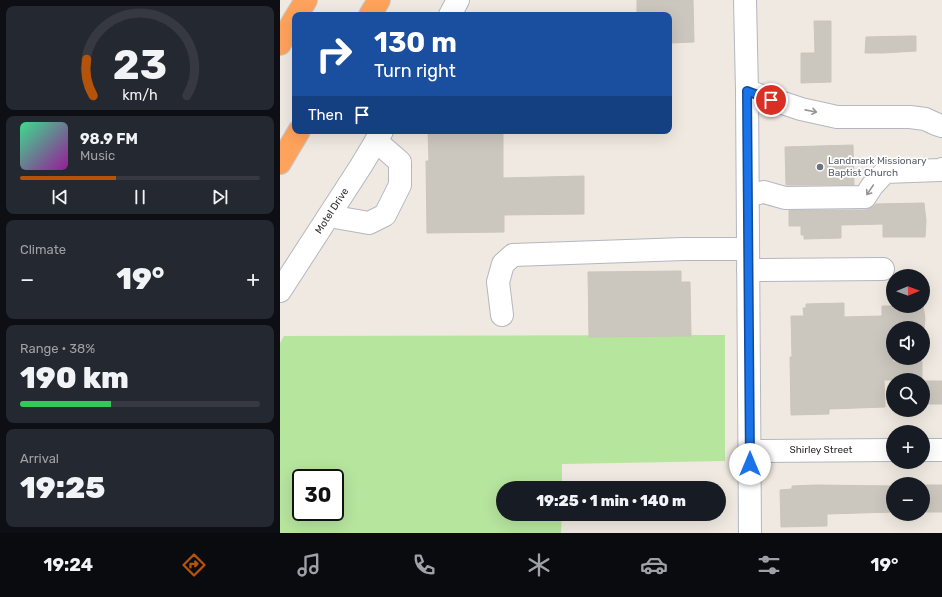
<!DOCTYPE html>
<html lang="en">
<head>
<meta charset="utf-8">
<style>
  :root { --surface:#171b24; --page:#242831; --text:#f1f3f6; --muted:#9ea1a6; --line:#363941; --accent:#b45309 }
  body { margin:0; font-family:Rubik,sans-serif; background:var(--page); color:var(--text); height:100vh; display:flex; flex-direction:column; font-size:15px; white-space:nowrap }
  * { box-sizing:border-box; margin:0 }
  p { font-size:13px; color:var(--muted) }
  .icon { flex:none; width:22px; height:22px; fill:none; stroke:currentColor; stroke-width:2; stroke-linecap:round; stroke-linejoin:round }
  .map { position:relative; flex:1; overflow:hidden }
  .sheet { display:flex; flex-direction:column; gap:6px; padding:6px; background:#0d0f14; width:280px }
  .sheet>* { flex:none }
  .hud { position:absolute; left:12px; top:12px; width:380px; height:122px; border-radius:8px; box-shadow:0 4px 16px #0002; background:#1a4fa0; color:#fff; overflow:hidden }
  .needle { width:26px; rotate:89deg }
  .fabs { position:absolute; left:606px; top:269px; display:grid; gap:8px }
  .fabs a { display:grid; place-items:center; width:44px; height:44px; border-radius:50%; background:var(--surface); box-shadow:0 4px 16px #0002; font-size:20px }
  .speed { position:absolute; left:12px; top:469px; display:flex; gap:8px; font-size:20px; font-weight:700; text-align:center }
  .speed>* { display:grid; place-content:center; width:52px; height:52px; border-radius:50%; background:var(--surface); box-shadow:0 4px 16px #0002; line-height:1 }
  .speed .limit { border:2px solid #111; border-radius:6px; background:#fff; color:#111 }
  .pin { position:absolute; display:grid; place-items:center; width:34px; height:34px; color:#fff; margin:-17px; border:2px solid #fff; border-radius:50%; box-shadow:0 1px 4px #0007 }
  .me { position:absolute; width:44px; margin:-22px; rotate:0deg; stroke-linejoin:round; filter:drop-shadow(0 0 3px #0008) }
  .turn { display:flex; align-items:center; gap:14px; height:84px; padding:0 16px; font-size:18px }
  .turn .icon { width:52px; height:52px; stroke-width:2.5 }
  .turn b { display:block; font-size:28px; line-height:34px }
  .then { display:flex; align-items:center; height:38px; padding:0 16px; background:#0003; gap:8px; font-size:15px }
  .big { font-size:30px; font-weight:800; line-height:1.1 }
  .sheet .tile { flex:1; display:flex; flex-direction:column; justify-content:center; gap:6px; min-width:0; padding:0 14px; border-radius:8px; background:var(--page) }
  .sheet .dial { align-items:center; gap:0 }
  .dial svg { height:104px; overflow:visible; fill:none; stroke:var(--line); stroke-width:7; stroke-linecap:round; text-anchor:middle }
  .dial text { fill:var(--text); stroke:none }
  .song { display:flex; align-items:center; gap:12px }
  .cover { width:48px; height:48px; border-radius:6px; background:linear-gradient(135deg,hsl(150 70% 55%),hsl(300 70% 35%)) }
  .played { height:4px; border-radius:2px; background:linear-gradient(90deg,var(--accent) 40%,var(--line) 40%) }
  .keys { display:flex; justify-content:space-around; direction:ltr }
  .heat { display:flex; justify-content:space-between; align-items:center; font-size:22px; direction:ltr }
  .charge { height:6px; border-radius:3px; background:linear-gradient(90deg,#34c759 38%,var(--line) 0) }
  .trip { position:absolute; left:216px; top:481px; width:230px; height:40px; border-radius:20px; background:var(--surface); box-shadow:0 4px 16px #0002; font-weight:800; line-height:40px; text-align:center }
  .tab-bar { display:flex; height:64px; justify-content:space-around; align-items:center; background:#090b0e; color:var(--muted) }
  .tab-bar .icon { width:28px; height:28px }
  .tab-bar .current { color:var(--accent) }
  .tab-bar b { font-size:18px; color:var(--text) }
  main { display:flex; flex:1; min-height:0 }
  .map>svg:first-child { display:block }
  .green { fill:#b6e59e; fill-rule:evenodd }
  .building { fill:#cbc7bf; stroke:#cbc5ba }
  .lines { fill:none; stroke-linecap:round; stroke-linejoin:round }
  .minor-casing { stroke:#b4b7c1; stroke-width:24 }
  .highway-casing { stroke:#c9c9c9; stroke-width:24 }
  .minor { stroke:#fff; stroke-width:22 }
  .highway { stroke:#ffa35c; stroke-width:22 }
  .oneway { stroke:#969696 }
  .route-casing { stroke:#114b97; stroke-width:10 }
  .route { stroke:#1a73e8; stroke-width:7 }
  .worship-dot { fill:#6b7280; stroke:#fff; stroke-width:1.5 }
  .labels { text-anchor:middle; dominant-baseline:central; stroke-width:3.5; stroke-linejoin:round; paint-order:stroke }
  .worship-label { font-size:10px; fill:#5b616d; stroke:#fff; text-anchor:start }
  .street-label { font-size:10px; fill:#2e2e2e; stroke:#fff }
</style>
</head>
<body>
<main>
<section class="sheet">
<div class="tile dial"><svg viewBox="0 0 100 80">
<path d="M14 69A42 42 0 1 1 86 69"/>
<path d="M14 69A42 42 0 0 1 9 41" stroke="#b45309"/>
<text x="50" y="56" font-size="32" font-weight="700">23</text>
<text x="50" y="72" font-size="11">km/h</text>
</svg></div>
<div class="tile">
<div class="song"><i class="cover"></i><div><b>98.9 FM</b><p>Music</p></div></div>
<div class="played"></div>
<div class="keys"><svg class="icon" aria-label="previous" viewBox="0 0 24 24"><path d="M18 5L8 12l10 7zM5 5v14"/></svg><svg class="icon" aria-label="pause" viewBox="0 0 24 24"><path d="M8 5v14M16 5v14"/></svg><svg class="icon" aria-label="next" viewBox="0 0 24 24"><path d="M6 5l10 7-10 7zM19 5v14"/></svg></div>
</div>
<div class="tile"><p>Climate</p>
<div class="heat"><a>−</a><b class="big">19°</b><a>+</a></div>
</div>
<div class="tile"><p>Range · 38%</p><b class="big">190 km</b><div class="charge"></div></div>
<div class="tile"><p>Arrival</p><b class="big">19:25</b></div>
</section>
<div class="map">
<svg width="662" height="533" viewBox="0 0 662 533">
  <rect width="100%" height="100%" fill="#efe9e1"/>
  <path class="green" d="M 445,335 L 445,461 L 282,464 L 282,488 L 223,488 L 223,514 L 282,514 L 281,533 L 0,533 L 0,343 L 4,336 ZM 21,478 L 55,478 L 55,512 L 21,512 Z"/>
  <g class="building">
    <polygon points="357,0 413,0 414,42 389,43 389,15 357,15"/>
    <polygon points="534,21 551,21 551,82 521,83 521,53 535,53"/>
    <polygon points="632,36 636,36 636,51 603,53 585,53 586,37"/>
    <polygon points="148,131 223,131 223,178 304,176 304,214 224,215 224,232 147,233 146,161 149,161"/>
    <polygon points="573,145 574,185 506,185 505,147"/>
    <polygon points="644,203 646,221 645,237 603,237 603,224 561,225 561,238 524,239 524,235 521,235 521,226 509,226 509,210 585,210 591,208 596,204"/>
    <polygon points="401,271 401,282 410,282 411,336 309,337 308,272"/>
    <polygon points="564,303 564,317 602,316 602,306 643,306 645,319 644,328 613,328 613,362 642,361 642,380 604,380 605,407 549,409 549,414 511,415 510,357 512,357 511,316 524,316 523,308 526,308 526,304"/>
    <rect x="643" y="381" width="19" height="23"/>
    <polygon points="536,485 613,486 613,512 547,514 547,526 501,527 500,490 512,489 512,486"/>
    <rect x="643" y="485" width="19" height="27"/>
  </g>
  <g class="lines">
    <defs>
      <g id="minor">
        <polyline points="465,0 467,91 470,533"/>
        <polyline points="170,15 178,0"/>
        <polyline points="467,91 521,109 557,117 630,117 645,119 656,124 662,126"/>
        <polyline points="468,195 484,192 505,198 585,197 592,186 605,172 660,170 662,169"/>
        <polyline points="49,216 89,223 105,215 120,185 120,162 96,141"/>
        <polyline points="468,270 603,269"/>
        <polyline points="0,291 81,166 102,131"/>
        <polyline points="222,315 218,282 223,264 233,255 404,249 468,249"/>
        <polyline points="643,450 662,450"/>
        <polyline points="470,451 613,450"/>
      </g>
      <g id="highway">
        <polyline points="17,15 26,0"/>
        <polyline points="90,15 99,0"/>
        <polyline points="0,44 15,18"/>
        <polyline points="0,163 19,131"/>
      </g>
    </defs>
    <use href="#minor" class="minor-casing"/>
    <use href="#highway" class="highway-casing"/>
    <use href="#minor" class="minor"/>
    <use href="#highway" class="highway"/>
  </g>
  <defs><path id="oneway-shaft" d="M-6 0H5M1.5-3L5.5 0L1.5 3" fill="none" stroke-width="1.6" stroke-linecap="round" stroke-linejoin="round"/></defs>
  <g class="oneway">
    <use href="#oneway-shaft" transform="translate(531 111) rotate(11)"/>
    <use href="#oneway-shaft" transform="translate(590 190) rotate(124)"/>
  </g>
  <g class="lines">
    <defs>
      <polyline id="route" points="470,464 467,91 491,100"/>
    </defs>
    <use href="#route" class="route-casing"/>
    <use href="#route" class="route"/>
  </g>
  <circle class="worship-dot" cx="540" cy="167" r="4"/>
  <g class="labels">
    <g class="worship-label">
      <text x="548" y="161">Landmark Missionary<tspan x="548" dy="12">Baptist Church</tspan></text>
    </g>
    <g class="street-label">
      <text transform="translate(52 211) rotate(-57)">Motel Drive</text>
      <text x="541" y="450">Shirley Street</text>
    </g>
  </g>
</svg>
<div class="fabs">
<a><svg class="needle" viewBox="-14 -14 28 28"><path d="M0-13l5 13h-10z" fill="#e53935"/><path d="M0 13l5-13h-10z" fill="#9ea1a6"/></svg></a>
<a><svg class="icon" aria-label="sound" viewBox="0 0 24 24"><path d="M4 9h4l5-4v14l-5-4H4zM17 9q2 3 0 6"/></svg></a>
<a><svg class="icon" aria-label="search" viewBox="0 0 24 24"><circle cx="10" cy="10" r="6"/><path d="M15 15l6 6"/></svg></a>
<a>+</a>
<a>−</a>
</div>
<div class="speed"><div class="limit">30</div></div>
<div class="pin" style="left:491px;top:100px;background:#d93025"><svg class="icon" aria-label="arrive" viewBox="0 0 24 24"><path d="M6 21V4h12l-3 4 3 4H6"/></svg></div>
<svg class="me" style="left:470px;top:464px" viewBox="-20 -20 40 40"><circle r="19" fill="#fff"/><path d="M0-13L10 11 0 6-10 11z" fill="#1a73e8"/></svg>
<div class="trip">19:25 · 1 min · 140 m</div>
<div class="hud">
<div class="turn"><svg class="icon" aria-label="right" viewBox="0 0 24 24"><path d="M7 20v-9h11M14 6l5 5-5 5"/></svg><div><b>130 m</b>Turn right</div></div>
<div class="then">Then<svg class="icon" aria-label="arrive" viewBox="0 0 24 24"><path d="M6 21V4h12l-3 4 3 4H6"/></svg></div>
</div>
</div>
</main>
<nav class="tab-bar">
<b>19:24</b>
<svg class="icon current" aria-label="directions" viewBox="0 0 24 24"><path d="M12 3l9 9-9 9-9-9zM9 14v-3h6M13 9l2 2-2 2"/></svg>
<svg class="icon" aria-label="music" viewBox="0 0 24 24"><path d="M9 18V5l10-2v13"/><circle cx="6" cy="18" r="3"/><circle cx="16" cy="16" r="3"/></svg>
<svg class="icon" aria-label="phone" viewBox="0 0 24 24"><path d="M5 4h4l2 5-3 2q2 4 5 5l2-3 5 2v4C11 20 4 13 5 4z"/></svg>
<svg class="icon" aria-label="climate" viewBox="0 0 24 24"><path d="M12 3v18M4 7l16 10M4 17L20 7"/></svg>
<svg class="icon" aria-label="car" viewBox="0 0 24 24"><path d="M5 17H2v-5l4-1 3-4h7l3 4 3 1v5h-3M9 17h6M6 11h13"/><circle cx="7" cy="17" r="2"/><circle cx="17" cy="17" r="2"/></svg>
<svg class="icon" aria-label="filters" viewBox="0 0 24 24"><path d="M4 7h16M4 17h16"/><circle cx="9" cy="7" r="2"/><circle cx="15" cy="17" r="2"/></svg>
<b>19°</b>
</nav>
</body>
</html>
